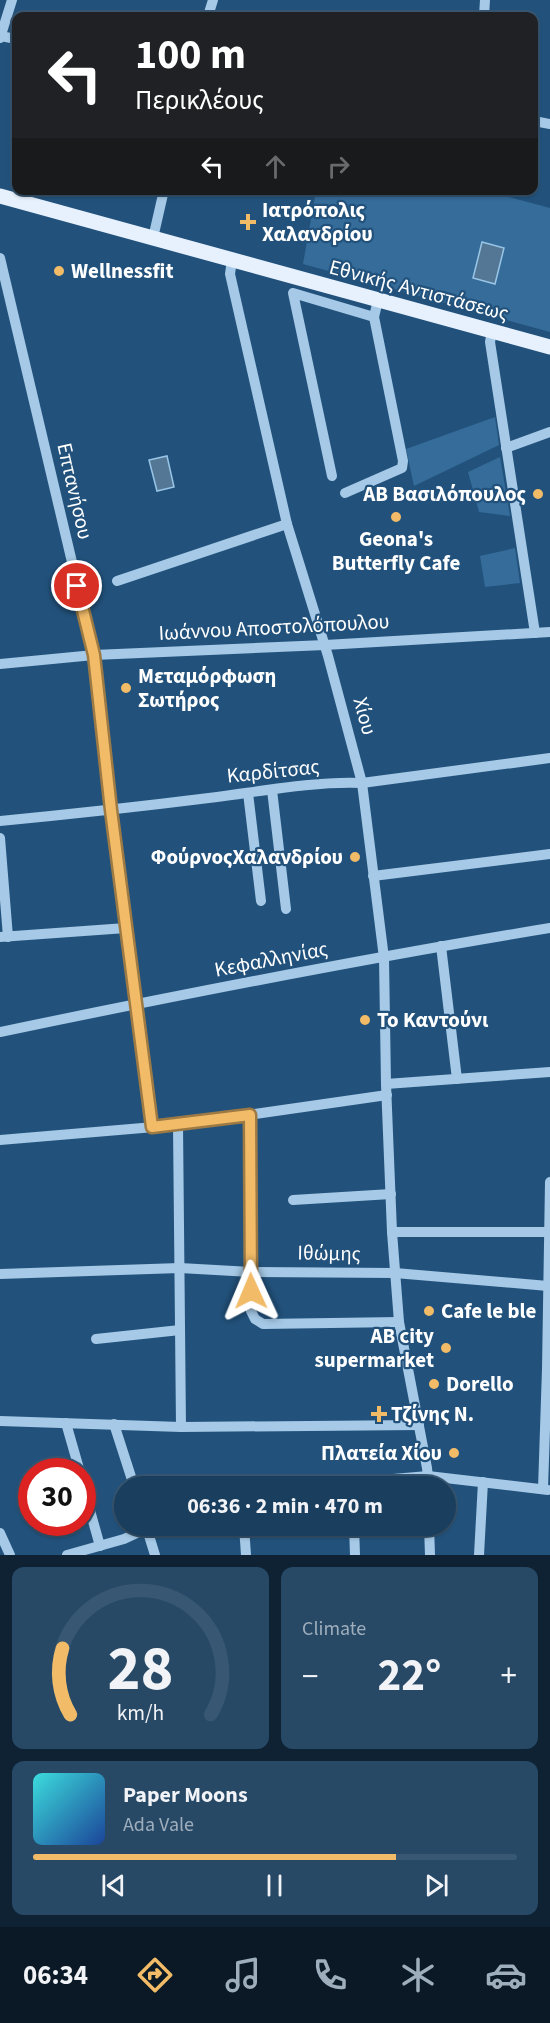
<!DOCTYPE html>
<html lang="en">
<head>
<meta charset="utf-8">
<style>
  :root { --surface:#1a3e5d; --page:#274966; --text:#f1f3f6; --muted:#9faebc; --line:#385772; --accent:#f1bb68 }
  body { margin:0; font-family:"Source Sans 3",sans-serif; background:var(--page); color:var(--text); height:100vh; display:flex; flex-direction:column; font-size:22px; white-space:nowrap }
  * { box-sizing:border-box; margin:0 }
  p { font-size:20px; color:var(--muted) }
  .icon { flex:none; width:33px; height:33px; fill:none; stroke:currentColor; stroke-width:2; stroke-linecap:round; stroke-linejoin:round }
  .map { position:relative; height:1555px; overflow:hidden }
  .side { display:flex; flex-direction:column; gap:12px; padding:12px; background:#0e2233; flex:1 }
  .side>* { flex:none }
  .guide { position:absolute; left:12px; top:12px; width:526px; height:183px; border-radius:12px; box-shadow:0 2px 4px #0004,0 0 0 2px var(--line); background:#202124; color:#fff; overflow:hidden }
  .speed { position:absolute; left:18px; top:1458px; display:flex; gap:12px; font-size:30px; font-weight:700; text-align:center }
  .speed>* { display:grid; place-content:center; width:78px; height:78px; border-radius:50%; background:var(--surface); box-shadow:0 2px 4px #0004,0 0 0 2px var(--line); line-height:1 }
  .speed .limit { border:9px solid #d22; background:#fff; color:#111 }
  .pin { position:absolute; display:grid; place-items:center; width:51px; height:51px; color:#fff; margin:-26px; border:3px solid #fff; border-radius:50%; box-shadow:0 2px 6px #0007 }
  .me { position:absolute; width:66px; margin:-33px; rotate:359deg; stroke-linejoin:round; filter:drop-shadow(0 0 4px #0008) }
  .turn { display:flex; align-items:center; gap:21px; height:126px; padding:0 24px; font-size:27px }
  .turn .icon { width:78px; height:78px; stroke-width:2.5 }
  .turn b { display:block; font-size:42px; line-height:51px }
  .lanes { display:flex; align-items:center; height:57px; padding:0 24px; background:#0003; justify-content:center; gap:30px; direction:ltr }
  .lanes .off { opacity:.35 }
  .big { font-size:45px; font-weight:700; line-height:1.1 }
  .side .card { flex:1; display:flex; flex-direction:column; justify-content:center; gap:9px; min-width:0; padding:0 21px; border-radius:12px; background:var(--page) }
  .side .dial { align-items:center; gap:0 }
  .dial svg { height:156px; overflow:visible; fill:none; stroke:var(--line); stroke-width:7; stroke-linecap:round; text-anchor:middle }
  .dial text { fill:var(--text); stroke:none }
  .song { display:flex; align-items:center; gap:18px }
  .cover { width:72px; height:72px; border-radius:9px; background:linear-gradient(135deg,hsl(180 70% 55%),hsl(220 70% 35%)) }
  .played { height:6px; border-radius:3px; background:linear-gradient(90deg,var(--accent) 75%,var(--line) 75%) }
  .keys { display:flex; justify-content:space-around; direction:ltr }
  .heat { display:flex; justify-content:space-between; align-items:center; font-size:33px; direction:ltr }
  .side .tiles { flex:1; display:grid; gap:12px; grid-template-columns:1fr 1fr }
  .card:last-child { grid-column:span 2 }
  .trip { position:absolute; left:114px; top:1476px; width:342px; height:60px; border-radius:30px; background:var(--surface); box-shadow:0 2px 4px #0004,0 0 0 2px var(--line); font-weight:700; line-height:60px; text-align:center }
  .menu { display:flex; height:96px; justify-content:space-around; align-items:center; background:#0a1925; color:var(--muted) }
  .menu .icon { width:42px; height:42px }
  .menu .current { color:var(--accent) }
  .menu b { font-size:27px; color:var(--text) }
  .map>svg:first-child { display:block }
  .green { fill:#356c9a }
  .water { fill:#537795; stroke:#99c5e7; stroke-width:1.5 }
  .lines { fill:none; stroke-linecap:round; stroke-linejoin:round }
  .minor { stroke:#a5c9e6; stroke-width:10 }
  .major { stroke:#e6f1fd; stroke-width:15 }
  .route-casing { stroke:#9d7a44; stroke-width:15 }
  .route { stroke:#f1bb68; stroke-width:10 }
  .poi-dot { fill:#f1bb68; stroke:#22527c; stroke-width:2 }
  .labels { text-anchor:middle; dominant-baseline:central; stroke-width:4.5; stroke-linejoin:round; paint-order:stroke }
  .poi-label { font-size:21px; font-weight:bold; fill:#fff; stroke:#22527c; text-anchor:start }
  .street-label { font-size:21px; fill:#fff; stroke:#22527c }
</style>
</head>
<body>
<div class="map">
<svg width="550" height="1555" viewBox="0 0 550 1555">
  <rect width="100%" height="100%" fill="#22527c"/>
  <g class="green">
    <polygon points="316,191 486,191 550,208 550,332 303,264"/>
    <polygon points="495,417 499,445 414,486 406,449"/>
    <polygon points="500,457 510,516 479,512 468,472"/>
    <polygon points="515,548 520,583 485,587 480,556"/>
  </g>
  <g class="water">
    <polygon points="482,242 504,248 495,284 473,278"/>
    <polygon points="167,456 174,487 157,491 149,460"/>
  </g>
  <g class="lines">
    <g class="minor">
      <polyline points="208,16 213,0"/>
      <polyline points="484,16 485,0"/>
      <polyline points="0,36 16,39"/>
      <polyline points="0,38 12,0"/>
      <polyline points="534,121 550,124"/>
      <polyline points="153,238 164,190"/>
      <polyline points="0,258 94,655 111,810 152,1127"/>
      <polyline points="232,260 230,274 287,524 328,656 362,783 384,958 386,1084 392,1232 399,1322 427,1468 429,1486"/>
      <polyline points="492,331 490,342 535,633"/>
      <polyline points="506,448 550,432"/>
      <polyline points="332,476 293,293 374,317"/>
      <polyline points="345,493 402,468 403,461 374,317 378,300"/>
      <polyline points="117,581 287,524"/>
      <polyline points="0,664 94,655 325,645 550,632"/>
      <polyline points="272,790 286,909"/>
      <polyline points="248,793 261,901"/>
      <path d="M 0,821 C 73,814 145,806 217,797 C 263,791 316,781 362,783 L 550,758"/>
      <polyline points="0,838 8,937"/>
      <polyline points="373,876 550,854"/>
      <polyline points="0,937 126,928"/>
      <polyline points="441,946 457,1079"/>
      <path d="M 0,1032 C 183,994 366,958 550,928"/>
      <polyline points="386,1084 550,1072"/>
      <polyline points="250,1115 251,1311 255,1319 263,1324 399,1322"/>
      <polyline points="178,1125 181,1427"/>
      <polyline points="0,1140 178,1125 387,1095"/>
      <polyline points="293,1200 391,1194"/>
      <polyline points="392,1232 549,1232"/>
      <polyline points="0,1274 180,1268 251,1272 395,1273 548,1286"/>
      <polyline points="96,1339 180,1330"/>
      <polyline points="0,1421 181,1427 419,1425"/>
      <polyline points="66,1423 80,1472"/>
      <polyline points="114,1424 134,1486"/>
      <polyline points="82,1482 100,1546"/>
      <polyline points="312,1486 428,1476 548,1490"/>
      <polyline points="543,1489 547,1369 550,1182"/>
      <polyline points="146,1526 155,1555"/>
      <polyline points="244,1526 246,1555"/>
      <polyline points="354,1526 355,1555"/>
      <polyline points="429,1526 430,1555"/>
      <polyline points="0,1533 10,1555"/>
      <polyline points="67,1555 124,1539 152,1526"/>
      <polyline points="479,1555 483,1482"/>
    </g>
    <polyline class="major" points="0,196 550,347"/>
  </g>
  <g class="lines">
    <defs>
      <polyline id="route" points="77,586 94,655 111,810 152,1127 250,1115 251,1291"/>
    </defs>
    <use href="#route" class="route-casing"/>
    <use href="#route" class="route"/>
  </g>
  <g class="poi-dot">
    <path d="M245 213h6v6h6v6h-6v6h-6v-6h-6v-6h6z"/>
    <circle cx="59" cy="271" r="6"/>
    <circle cx="538" cy="494" r="6"/>
    <circle cx="396" cy="517" r="6"/>
    <circle cx="126" cy="688" r="6"/>
    <circle cx="355" cy="857" r="6"/>
    <circle cx="365" cy="1020" r="6"/>
    <circle cx="429" cy="1311" r="6"/>
    <circle cx="446" cy="1348" r="6"/>
    <circle cx="434" cy="1384" r="6"/>
    <path d="M376 1405h6v6h6v6h-6v6h-6v-6h-6v-6h6z"/>
    <circle cx="454" cy="1453" r="6"/>
  </g>
  <g class="labels">
    <g class="poi-label">
      <text x="262" y="210">Ιατρόπολις<tspan x="262" dy="24">Χαλανδρίου</tspan></text>
      <text x="71" y="271">Wellnessfit</text>
      <text x="526" y="494" text-anchor="end">ΑΒ Βασιλόπουλος</text>
      <text x="396" y="539" text-anchor="middle">Geona's<tspan x="396" dy="24">Butterfly Cafe</tspan></text>
      <text x="138" y="676">Μεταμόρφωση<tspan x="138" dy="24">Σωτήρος</tspan></text>
      <text x="343" y="857" text-anchor="end">ΦούρνοςΧαλανδρίου</text>
      <text x="377" y="1020">Το Καντούνι</text>
      <text x="441" y="1311">Cafe le ble</text>
      <text x="434" y="1336" text-anchor="end">AB city<tspan x="434" dy="24">supermarket</tspan></text>
      <text x="446" y="1384">Dorello</text>
      <text x="391" y="1414">Τζίνης Ν.</text>
      <text x="442" y="1453" text-anchor="end">Πλατεία Χίου</text>
    </g>
    <g class="street-label">
      <text transform="translate(419 290) rotate(15)">Εθνικής Αντιστάσεως</text>
      <text transform="translate(75 491) rotate(77)">Επτανήσου</text>
      <text transform="translate(274 627) rotate(-3)">Ιωάννου Αποστολόπουλου</text>
      <text transform="translate(365 716) rotate(75)">Χίου</text>
      <text transform="translate(273 771) rotate(-6)">Καρδίτσας</text>
      <text transform="translate(271 959) rotate(-11)">Κεφαλληνίας</text>
      <text transform="translate(329 1253) rotate(1)">Ιθώμης</text>
    </g>
  </g>
</svg>
<div class="speed"><div class="limit">30</div></div>
<div class="pin" style="left:77px;top:586px;background:#d93025"><svg class="icon" aria-label="arrive" viewBox="0 0 24 24"><path d="M6 21V4h12l-3 4 3 4H6"/></svg></div>
<svg class="me" style="left:251px;top:1291px" viewBox="-20 -20 40 40"><path d="M0-17L14 15 0 8-14 15z" fill="#f1bb68" stroke="#fff" stroke-width="4"/></svg>
<div class="trip">06:36 · 2 min · 470 m</div>
<div class="guide">
<div class="turn"><svg class="icon" aria-label="left" viewBox="0 0 24 24"><path d="M17 20v-9H6M10 6l-5 5 5 5"/></svg><div><b>100 m</b>Περικλέους</div></div>
<div class="lanes"><svg class="icon" aria-label="left" viewBox="0 0 24 24"><path d="M17 20v-9H6M10 6l-5 5 5 5"/></svg><svg class="icon off" aria-label="ahead" viewBox="0 0 24 24"><path d="M12 20V5M6 11l6-6 6 6"/></svg><svg class="icon off" aria-label="right" viewBox="0 0 24 24"><path d="M7 20v-9h11M14 6l5 5-5 5"/></svg></div>
</div>
</div>
<section class="side">
<div class="tiles">
<div class="card dial"><svg viewBox="0 0 100 80">
<path d="M14 69A42 42 0 1 1 86 69"/>
<path d="M14 69A42 42 0 0 1 10 35" stroke="#f1bb68"/>
<text x="50" y="56" font-size="32" font-weight="700">28</text>
<text x="50" y="72" font-size="11">km/h</text>
</svg></div>
<div class="card"><p>Climate</p>
<div class="heat"><a>−</a><b class="big">22°</b><a>+</a></div>
</div>
<div class="card">
<div class="song"><i class="cover"></i><div><b>Paper Moons</b><p>Ada Vale</p></div></div>
<div class="played"></div>
<div class="keys"><svg class="icon" aria-label="previous" viewBox="0 0 24 24"><path d="M18 5L8 12l10 7zM5 5v14"/></svg><svg class="icon" aria-label="pause" viewBox="0 0 24 24"><path d="M8 5v14M16 5v14"/></svg><svg class="icon" aria-label="next" viewBox="0 0 24 24"><path d="M6 5l10 7-10 7zM19 5v14"/></svg></div>
</div>
</div>
</section>
<nav class="menu">
<b>06:34</b>
<svg class="icon current" aria-label="directions" viewBox="0 0 24 24"><path d="M12 3l9 9-9 9-9-9zM9 14v-3h6M13 9l2 2-2 2"/></svg>
<svg class="icon" aria-label="music" viewBox="0 0 24 24"><path d="M9 18V5l10-2v13"/><circle cx="6" cy="18" r="3"/><circle cx="16" cy="16" r="3"/></svg>
<svg class="icon" aria-label="phone" viewBox="0 0 24 24"><path d="M5 4h4l2 5-3 2q2 4 5 5l2-3 5 2v4C11 20 4 13 5 4z"/></svg>
<svg class="icon" aria-label="climate" viewBox="0 0 24 24"><path d="M12 3v18M4 7l16 10M4 17L20 7"/></svg>
<svg class="icon" aria-label="car" viewBox="0 0 24 24"><path d="M5 17H2v-5l4-1 3-4h7l3 4 3 1v5h-3M9 17h6M6 11h13"/><circle cx="7" cy="17" r="2"/><circle cx="17" cy="17" r="2"/></svg>
</nav>
</body>
</html>
